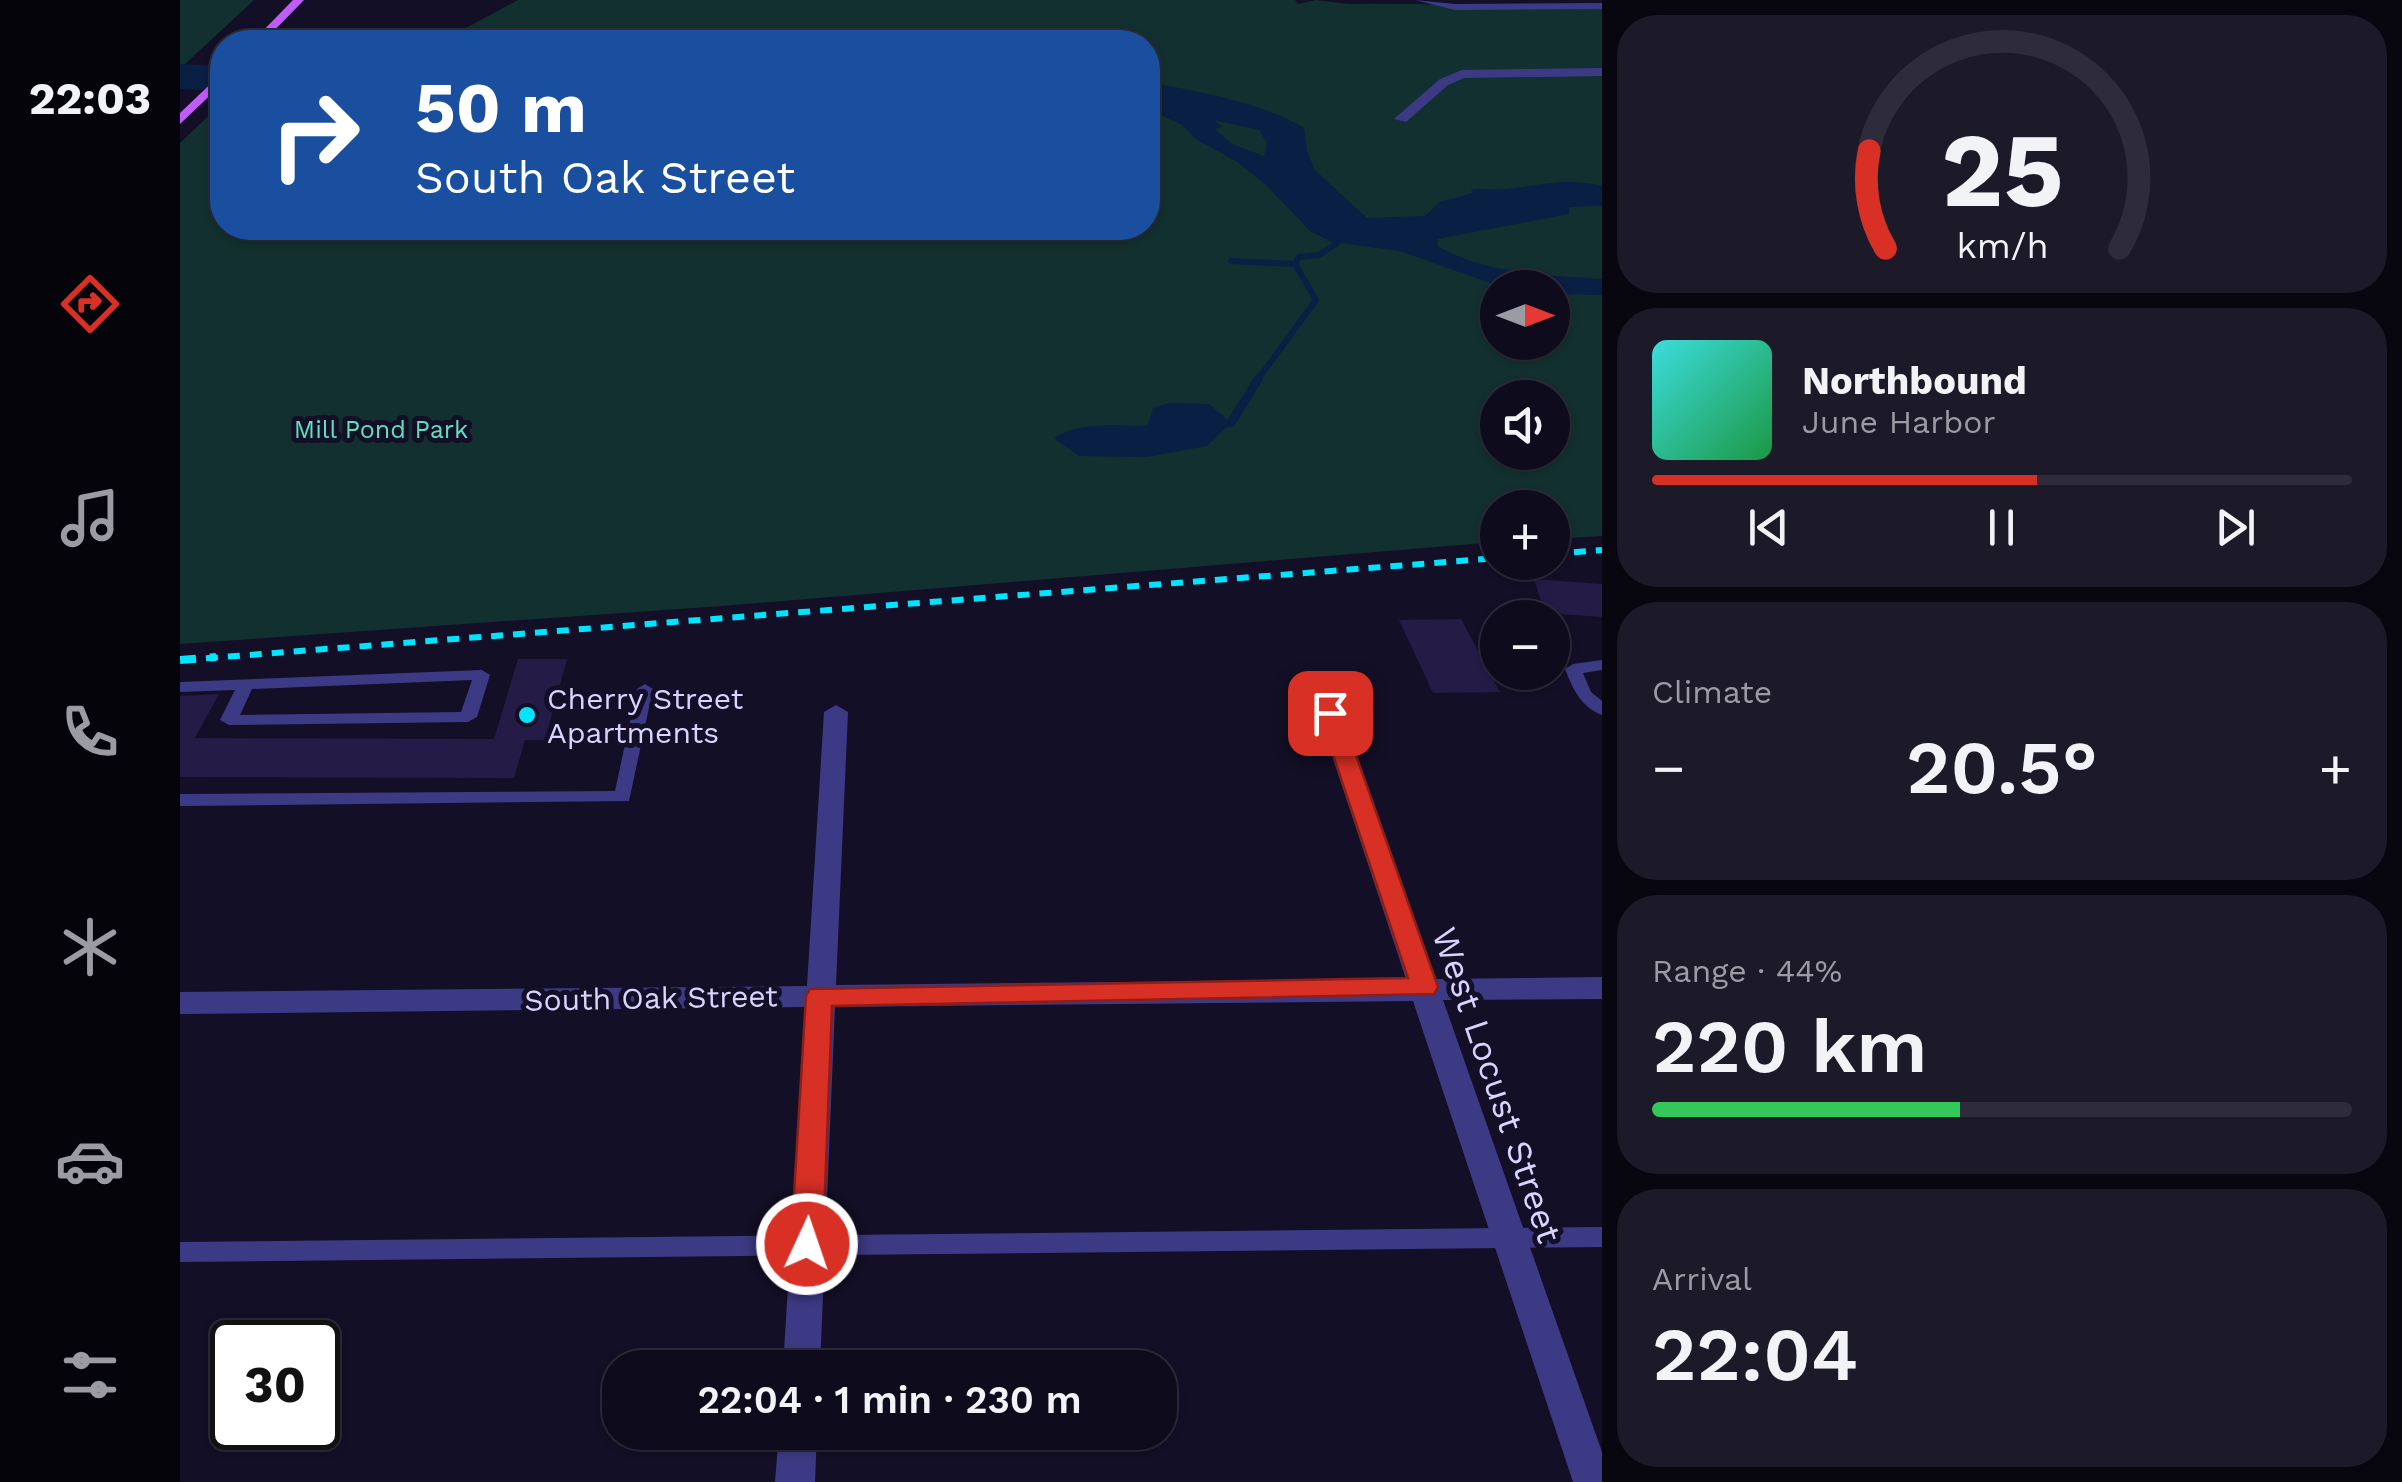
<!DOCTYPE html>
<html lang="en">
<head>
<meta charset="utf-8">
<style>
  :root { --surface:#0e0b1c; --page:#1c1929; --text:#f1f3f6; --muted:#9b9ba3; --line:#2e2b3b; --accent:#d93025 }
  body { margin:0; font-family:"Work Sans",sans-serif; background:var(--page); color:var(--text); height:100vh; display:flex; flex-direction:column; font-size:38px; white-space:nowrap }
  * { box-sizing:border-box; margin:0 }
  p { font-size:32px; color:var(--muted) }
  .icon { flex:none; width:55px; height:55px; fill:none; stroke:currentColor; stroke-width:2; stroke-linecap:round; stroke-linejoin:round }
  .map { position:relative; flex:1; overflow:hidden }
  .panel { display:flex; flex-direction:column; gap:15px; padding:15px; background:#08060f; width:800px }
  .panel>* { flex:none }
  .guide { position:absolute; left:30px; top:30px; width:950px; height:210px; border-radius:40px; box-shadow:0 2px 8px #0004,0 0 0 2px var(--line); background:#1a4fa0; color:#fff; overflow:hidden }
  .needle { width:65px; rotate:90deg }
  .tools { position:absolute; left:1300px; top:270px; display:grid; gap:20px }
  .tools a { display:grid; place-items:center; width:90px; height:90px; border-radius:50%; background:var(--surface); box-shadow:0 2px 8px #0004,0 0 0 2px var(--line); font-size:50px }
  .speed { position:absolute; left:30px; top:1320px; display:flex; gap:20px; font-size:50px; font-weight:700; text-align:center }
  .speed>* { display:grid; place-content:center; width:130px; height:130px; border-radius:50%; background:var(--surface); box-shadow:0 2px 8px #0004,0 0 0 2px var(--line); line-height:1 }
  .speed .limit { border:5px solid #111; border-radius:15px; background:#fff; color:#111 }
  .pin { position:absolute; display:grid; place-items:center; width:85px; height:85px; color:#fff; margin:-42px; border-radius:20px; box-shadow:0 5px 15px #0006 }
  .me { position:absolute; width:110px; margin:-55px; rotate:3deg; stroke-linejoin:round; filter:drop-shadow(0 0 8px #0008) }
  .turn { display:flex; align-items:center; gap:35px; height:210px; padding:0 40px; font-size:45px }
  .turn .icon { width:130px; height:130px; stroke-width:2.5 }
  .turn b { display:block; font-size:70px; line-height:85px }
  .big { font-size:75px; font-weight:600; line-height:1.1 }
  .panel .card { flex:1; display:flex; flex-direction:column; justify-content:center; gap:15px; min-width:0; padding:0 35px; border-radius:40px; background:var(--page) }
  .panel .dial { align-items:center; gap:0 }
  .dial svg { height:260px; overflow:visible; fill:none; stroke:var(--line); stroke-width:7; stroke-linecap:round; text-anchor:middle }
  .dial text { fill:var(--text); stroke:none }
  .song { display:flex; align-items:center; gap:30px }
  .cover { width:120px; height:120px; border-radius:15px; background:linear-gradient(135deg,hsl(180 70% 55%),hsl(140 70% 35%)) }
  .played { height:10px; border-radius:5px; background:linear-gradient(90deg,var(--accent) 55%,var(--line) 55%) }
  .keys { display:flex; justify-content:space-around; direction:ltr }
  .heat { display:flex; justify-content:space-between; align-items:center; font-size:55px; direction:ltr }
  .charge { height:15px; border-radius:8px; background:linear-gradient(90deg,#34c759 44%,var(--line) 0) }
  .trip { position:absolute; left:422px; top:1350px; width:575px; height:100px; border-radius:40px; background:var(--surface); box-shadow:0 2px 8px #0004,0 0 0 2px var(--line); font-weight:600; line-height:100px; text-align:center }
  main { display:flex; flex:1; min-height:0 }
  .menu { display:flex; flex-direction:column; width:180px; justify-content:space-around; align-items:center; background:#06040b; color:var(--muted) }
  .menu .icon { width:70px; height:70px }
  .menu .on { color:var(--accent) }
  .menu b { font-size:45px; color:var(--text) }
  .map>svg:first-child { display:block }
  .green { fill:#12302f; fill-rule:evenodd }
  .water { fill:#0a1f44; fill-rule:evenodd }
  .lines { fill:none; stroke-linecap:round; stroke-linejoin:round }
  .stream-far1 { stroke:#0a1f44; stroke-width:6 }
  .stream { stroke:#0a1f44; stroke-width:9 }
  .building { fill:#241b47 }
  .service { fill:#3d3a85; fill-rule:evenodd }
  .minor { fill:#3d3a85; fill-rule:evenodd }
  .primary { fill:#c25bff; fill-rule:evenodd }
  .rail-far1 { stroke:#00e5ff; stroke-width:6; stroke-dasharray:12 10; stroke-linecap:butt }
  .rail { stroke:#00e5ff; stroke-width:8; stroke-dasharray:16 14; stroke-linecap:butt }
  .route { fill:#d93025; stroke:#8d1f18; stroke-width:2.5 }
  .poi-dot { fill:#00e5ff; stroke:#130f26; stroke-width:4 }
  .labels { text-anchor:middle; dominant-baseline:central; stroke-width:10; stroke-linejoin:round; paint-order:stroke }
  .far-park-label { font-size:25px; fill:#5fe0c0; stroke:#130f26 }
  .poi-label { font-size:30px; fill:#d9d4ff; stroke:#130f26; text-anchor:start }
  .street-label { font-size:30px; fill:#d9d4ff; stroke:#130f26 }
  .near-street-label { font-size:35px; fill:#d9d4ff; stroke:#130f26 }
</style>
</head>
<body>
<main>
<nav class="menu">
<b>22:03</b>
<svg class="icon on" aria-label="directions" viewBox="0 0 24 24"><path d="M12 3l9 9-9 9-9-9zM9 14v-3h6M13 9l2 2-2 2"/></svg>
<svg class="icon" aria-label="music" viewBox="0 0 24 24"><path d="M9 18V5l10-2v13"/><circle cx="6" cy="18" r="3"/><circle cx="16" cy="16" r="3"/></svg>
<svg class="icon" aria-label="phone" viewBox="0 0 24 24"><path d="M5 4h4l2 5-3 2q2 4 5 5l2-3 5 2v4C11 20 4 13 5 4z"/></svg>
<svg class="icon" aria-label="climate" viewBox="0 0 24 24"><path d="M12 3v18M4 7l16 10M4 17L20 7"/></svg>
<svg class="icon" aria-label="car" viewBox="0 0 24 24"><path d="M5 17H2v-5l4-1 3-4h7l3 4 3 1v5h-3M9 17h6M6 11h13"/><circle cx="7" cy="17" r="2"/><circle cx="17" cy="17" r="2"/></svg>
<svg class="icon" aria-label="filters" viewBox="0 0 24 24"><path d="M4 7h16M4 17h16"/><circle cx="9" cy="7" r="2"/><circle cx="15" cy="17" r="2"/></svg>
</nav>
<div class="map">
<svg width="1422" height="1482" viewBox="0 0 1422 1482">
  <rect width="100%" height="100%" fill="#130f26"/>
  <g class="green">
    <polygon points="0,0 74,0 5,64 0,64"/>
    <path d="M 338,0 L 1115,0 L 1118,4 L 1136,0 L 1169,4 C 1253,3 1337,7 1422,7 L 1422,536 L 1373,539 L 1372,508 L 1318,508 L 1317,542 L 542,606 L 0,644 L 0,143 L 42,103 L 42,228 L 968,228 L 968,42 L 260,42 ZM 1318,288 L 1372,288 L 1372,342 L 1318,342 ZM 1318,398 L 1372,398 L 1372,452 L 1318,452 Z"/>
  </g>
  <g class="water">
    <polygon points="0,64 42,66 42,91 0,89"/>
    <path d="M 968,82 C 1018,92 1079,101 1124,128 L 1127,151 L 1135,170 L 1187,218 L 1245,216 L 1260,202 L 1293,193 L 1291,190 C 1303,187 1312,191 1324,189 C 1362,186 1383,177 1422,186 L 1422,206 L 1389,207 L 1389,214 L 1257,239 L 1258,246 C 1303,274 1370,275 1422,279 L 1422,295 L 1373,294 L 1372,288 L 1318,286 L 1220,251 L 1152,242 L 1130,231 L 1087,186 L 1056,161 L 1017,140 L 1002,125 L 968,109 ZM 1034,120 L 1079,130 L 1087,143 L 1084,156 L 1052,144 L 1035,129 L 1042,127 Z"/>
    <path d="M 989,403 L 1029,404 L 1051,423 L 1027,446 L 967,457 L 899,456 L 874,438 C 899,421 937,426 967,426 L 973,408 Z"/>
  </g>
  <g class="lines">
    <g class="stream-far1">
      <polyline points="1051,261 1115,264 1119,257 1139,255 1157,243"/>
      <polyline points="1076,382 1136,300 1115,264"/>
    </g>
    <polyline class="stream" points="1051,423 1078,379"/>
  </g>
  <g class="building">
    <polygon points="1354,579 1422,584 1422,617 1365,613"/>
    <polygon points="1281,619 1320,692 1253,693 1219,620"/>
    <polygon points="338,659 387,659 365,740 345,740 334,778 0,777 0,696 39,694 15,738 314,739"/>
  </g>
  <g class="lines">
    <g class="service">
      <path d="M 1422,660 L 1422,670 L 1403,673 L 1411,692 L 1422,701 L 1422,715 C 1401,707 1393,689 1385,669 L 1393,664 Z"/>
      <path d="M 302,670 L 310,675 L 297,717 L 288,722 L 49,725 L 40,720 L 55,690 L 0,692 L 0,682 ZM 292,680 L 281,712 L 60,715 L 72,689 Z"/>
      <polygon points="465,684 473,689 449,801 0,806 0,794 435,791 457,689"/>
      <polygon points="1422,1227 1422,1247 0,1262 0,1242"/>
    </g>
    <g class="minor">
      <polygon points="1235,0 1275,4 1422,3 1422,9 1275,10"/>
      <polygon points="1422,68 1422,76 1284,78 1268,85 1226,122 1214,119 1260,79 1282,70"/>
      <polygon points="656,705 668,712 656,985 1226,979 1138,713 1150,706 1159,708 1256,979 1422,977 1422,999 1263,1000 1422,1452 1422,1482 1393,1482 1233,1001 655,1007 640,1368 603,1368 625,1007 0,1014 0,992 627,986 644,712"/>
      <polygon points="599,1432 637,1432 635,1482 595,1482"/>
    </g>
    <g class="primary">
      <polygon points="113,0 124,0 83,42 72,42"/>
      <polygon points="42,73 42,84 0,124 0,113"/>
    </g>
    <g class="rail-far1">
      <polyline points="1372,554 1422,550"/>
      <polyline points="4,660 1318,558"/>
    </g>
    <polyline class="rail" points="0,660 36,657"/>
  </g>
  <polygon class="route" points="1150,706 1161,713 1258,987 1254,994 652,1006 643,1244 638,1253 627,1257 616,1253 611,1244 626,996 630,989 1228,978 1139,713"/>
  <circle class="poi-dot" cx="347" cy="715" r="10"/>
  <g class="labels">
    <g class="far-park-label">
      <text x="201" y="429">Mill Pond Park</text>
    </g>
    <g class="poi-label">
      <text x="367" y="698">Cherry Street<tspan x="367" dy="34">Apartments</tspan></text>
    </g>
    <g class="street-label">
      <text transform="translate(471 998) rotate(-1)">South Oak Street</text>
    </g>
    <g class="near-street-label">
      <text transform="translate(1317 1085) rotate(71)">West Locust Street</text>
    </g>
  </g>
</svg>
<div class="tools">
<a><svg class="needle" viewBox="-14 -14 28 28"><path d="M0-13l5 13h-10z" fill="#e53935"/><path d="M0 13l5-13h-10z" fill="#9b9ba3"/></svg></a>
<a><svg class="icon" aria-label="sound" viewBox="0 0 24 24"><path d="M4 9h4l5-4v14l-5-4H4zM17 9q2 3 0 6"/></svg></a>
<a>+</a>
<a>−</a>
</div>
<div class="speed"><div class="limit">30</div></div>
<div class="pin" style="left:1150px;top:713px;background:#d93025"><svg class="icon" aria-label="arrive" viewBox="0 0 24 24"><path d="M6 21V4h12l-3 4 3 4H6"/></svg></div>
<svg class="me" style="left:627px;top:1244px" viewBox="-20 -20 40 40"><circle r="17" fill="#d93025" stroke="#fff" stroke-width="3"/><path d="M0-11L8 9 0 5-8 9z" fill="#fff"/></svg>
<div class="trip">22:04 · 1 min · 230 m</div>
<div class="guide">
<div class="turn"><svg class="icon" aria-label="right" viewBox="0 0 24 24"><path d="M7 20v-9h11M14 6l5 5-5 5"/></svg><div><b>50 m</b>South Oak Street</div></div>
</div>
</div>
<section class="panel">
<div class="card dial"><svg viewBox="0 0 100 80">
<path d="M14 69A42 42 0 1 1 86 69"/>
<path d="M14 69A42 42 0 0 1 9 39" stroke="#d93025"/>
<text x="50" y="56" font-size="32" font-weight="700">25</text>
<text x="50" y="72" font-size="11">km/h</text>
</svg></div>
<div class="card">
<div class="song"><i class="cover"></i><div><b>Northbound</b><p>June Harbor</p></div></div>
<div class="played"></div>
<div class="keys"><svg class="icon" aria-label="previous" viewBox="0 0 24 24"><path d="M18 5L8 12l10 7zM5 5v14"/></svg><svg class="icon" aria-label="pause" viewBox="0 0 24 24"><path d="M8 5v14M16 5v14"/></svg><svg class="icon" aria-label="next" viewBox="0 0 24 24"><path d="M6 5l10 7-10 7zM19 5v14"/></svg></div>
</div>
<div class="card"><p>Climate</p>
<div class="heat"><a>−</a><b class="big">20.5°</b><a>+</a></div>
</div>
<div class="card"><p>Range · 44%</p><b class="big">220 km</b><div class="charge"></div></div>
<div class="card"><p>Arrival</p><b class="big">22:04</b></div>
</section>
</main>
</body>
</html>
